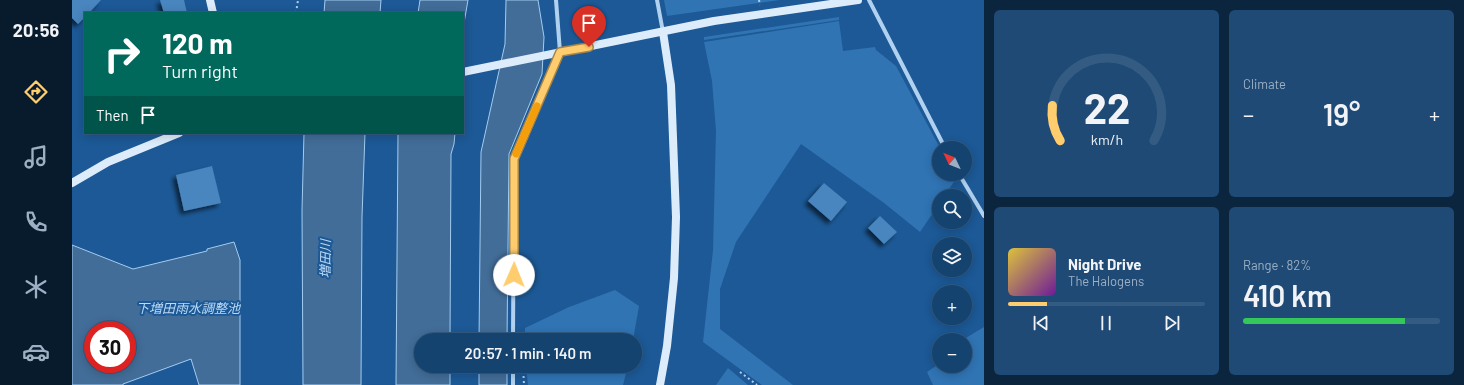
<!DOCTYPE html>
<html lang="en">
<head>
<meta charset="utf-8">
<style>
  :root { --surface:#154370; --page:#1e4a75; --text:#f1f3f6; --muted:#9db0c3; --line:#345c83; --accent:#ffcc6e }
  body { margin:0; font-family:Barlow,"Noto Sans JP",sans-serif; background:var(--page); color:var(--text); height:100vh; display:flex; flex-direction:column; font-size:15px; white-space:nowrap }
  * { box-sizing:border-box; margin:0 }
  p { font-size:13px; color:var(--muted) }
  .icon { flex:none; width:22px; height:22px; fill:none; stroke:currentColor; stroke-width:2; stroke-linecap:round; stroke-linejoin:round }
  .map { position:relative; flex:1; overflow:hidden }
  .sheet { display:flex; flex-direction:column; gap:10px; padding:10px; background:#0c253e; width:480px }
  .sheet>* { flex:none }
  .top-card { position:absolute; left:12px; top:12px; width:380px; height:122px; border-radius:0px; box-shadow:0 2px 10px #0003,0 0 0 1px var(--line); background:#00695c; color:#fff; overflow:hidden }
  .needle { width:26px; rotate:313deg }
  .controls { position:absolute; left:860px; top:141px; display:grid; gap:8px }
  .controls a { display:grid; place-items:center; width:40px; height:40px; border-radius:50%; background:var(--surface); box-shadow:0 2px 10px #0003,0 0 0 1px var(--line); font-size:20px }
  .speed { position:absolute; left:12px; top:321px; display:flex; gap:8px; font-size:20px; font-weight:700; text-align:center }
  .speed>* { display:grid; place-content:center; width:52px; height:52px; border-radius:50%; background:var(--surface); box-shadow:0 2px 10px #0003,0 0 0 1px var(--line); line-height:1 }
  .speed .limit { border:6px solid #d22; background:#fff; color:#111 }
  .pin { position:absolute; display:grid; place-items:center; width:34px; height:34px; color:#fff; margin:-41px -17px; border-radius:50% 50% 50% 0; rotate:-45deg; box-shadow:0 0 4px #0007 }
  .pin .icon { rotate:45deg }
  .me { position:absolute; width:44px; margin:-22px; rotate:1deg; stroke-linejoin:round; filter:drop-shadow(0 0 3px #0008) }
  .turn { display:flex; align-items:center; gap:14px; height:84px; padding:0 12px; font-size:18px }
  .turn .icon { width:52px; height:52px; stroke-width:2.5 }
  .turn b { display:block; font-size:28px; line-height:34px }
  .then { display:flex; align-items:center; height:38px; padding:0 12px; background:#0003; gap:8px; font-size:15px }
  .big { font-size:30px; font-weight:600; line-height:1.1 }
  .sheet .widget { flex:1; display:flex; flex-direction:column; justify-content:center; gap:6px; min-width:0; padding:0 14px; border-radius:6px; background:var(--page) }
  .sheet .dial { align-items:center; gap:0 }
  .dial svg { height:104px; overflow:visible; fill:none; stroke:var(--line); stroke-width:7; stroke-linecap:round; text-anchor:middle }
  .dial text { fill:var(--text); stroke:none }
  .song { display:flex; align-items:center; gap:12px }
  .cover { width:48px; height:48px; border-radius:6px; background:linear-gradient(135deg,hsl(50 70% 55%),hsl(280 70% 35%)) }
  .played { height:4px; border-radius:2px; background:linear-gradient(90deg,var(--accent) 20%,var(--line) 20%) }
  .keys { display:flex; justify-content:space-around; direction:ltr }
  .heat { display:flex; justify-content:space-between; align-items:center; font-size:22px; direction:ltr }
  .charge { height:6px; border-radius:3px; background:linear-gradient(90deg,#34c759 82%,var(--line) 0) }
  .sheet .tiles { flex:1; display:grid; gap:10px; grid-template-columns:repeat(2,1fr) }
  .trip { position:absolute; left:342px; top:333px; width:228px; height:40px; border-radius:20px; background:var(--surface); box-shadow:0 2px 10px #0003,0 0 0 1px var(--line); font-weight:600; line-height:40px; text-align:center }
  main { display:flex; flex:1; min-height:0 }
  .dock { display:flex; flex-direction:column; width:72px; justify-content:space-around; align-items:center; background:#081b2d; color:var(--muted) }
  .dock .icon { width:28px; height:28px }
  .dock .active { color:var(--accent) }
  .dock b { font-size:18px; color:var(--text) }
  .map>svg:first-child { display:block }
  .green { fill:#3074b4 }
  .water { fill:#426d98; stroke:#a3ccf1; fill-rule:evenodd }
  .building { fill:#4985be; filter:url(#shadow) }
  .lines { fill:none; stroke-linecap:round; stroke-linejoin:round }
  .path { stroke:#b0d1ef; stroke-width:2; stroke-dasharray:2 3; stroke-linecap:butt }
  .street { stroke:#b0d1ef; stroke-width:4 }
  .secondary { stroke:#ddecfb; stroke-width:8 }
  .route-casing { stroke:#a68548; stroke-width:10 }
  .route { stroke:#ffcc6e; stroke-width:7 }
  .slow { stroke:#f59e0b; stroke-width:7 }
  .labels { text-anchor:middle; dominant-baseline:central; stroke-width:4; stroke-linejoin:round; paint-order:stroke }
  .water-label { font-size:13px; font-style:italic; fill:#bcdaf6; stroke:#1c5996 }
</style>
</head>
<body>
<main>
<nav class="dock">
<b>20:56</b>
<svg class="icon active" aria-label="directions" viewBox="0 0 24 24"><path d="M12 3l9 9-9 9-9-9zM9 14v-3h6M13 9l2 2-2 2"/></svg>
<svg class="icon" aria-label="music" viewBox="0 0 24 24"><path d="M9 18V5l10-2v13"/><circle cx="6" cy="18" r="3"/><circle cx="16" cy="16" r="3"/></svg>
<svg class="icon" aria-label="phone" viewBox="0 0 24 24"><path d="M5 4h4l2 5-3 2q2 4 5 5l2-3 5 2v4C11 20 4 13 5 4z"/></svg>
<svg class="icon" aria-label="climate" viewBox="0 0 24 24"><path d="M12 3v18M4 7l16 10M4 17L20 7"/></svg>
<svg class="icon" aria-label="car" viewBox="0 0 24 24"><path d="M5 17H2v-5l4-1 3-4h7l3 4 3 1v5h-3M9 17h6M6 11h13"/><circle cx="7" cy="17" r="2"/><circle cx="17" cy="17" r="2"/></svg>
</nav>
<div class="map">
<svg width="912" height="385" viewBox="0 0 912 385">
  <defs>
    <filter id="shadow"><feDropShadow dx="-3.5" dy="3.5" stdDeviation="2" flood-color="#0009"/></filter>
  </defs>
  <rect width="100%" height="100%" fill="#1c5996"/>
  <g class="green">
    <polygon points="592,0 708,0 595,16"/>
    <polygon points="767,17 767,20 632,40 632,37"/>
    <polygon points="767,21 771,51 803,47 804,50 824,66 868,148 867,174 881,174 884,179 872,196 867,196 867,204 848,232 812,203 729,144 664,242 648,289 648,329 721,385 690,385 631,342 641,250 644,131 640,81 632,42"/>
    <polygon points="543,290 567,306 561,340 453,340 453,328 497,307"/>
    <polygon points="912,327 912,385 861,385 855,372 867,364 867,366 893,366 893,347 896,345 892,339"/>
    <polygon points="454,366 556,366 551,385 456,385"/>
    <polygon points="656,368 676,385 644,385"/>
  </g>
  <g class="water">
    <polygon points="253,0 309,0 308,13 252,13"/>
    <polygon points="348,0 396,0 391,29 391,13 346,13"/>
    <polygon points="434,0 466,0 472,37 470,74 437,154 435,340 407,340 409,152 433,44"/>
    <polygon points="232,133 293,133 290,217 289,385 231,385 230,210"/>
    <polygon points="326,133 383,133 382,144 379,154 378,340 349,340 349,366 378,366 378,385 324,385"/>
    <path d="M 162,242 L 168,260 L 168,385 L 127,385 L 119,359 L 51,384 L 51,385 L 0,385 L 0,245 L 61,269 L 135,251 L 135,249 ZM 21,330 L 55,330 L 55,364 L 21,364 Z"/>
    <rect x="407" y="366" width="28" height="19"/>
  </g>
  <g class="building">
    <polygon points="0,0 29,0 17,13 13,13 13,17 6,24 0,18"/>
    <polygon points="88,0 112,0 115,13 92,13"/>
    <polygon points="140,166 149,203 112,211 104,175"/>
    <polygon points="752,183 775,202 759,221 736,201"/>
    <polygon points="808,216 825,232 812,244 796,228"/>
  </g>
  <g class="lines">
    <g class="path">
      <polyline points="687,0 688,5"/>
      <polyline points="224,13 226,0"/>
      <polyline points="451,366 452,385"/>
      <polyline points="668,372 685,385"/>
    </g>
    <g class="street">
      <polyline points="585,0 591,32"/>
      <polyline points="797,0 873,148"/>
      <polyline points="887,174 912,216"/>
      <polyline points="441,340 442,159 488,52 484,0"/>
      <polyline points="441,385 441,366"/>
    </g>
    <g class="secondary">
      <polyline points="138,0 141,13"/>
      <polyline points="391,72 642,21 786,0"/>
      <polyline points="0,183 36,162 107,133"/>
      <polyline points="588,385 595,346 602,278 604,217 599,85 591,32"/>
    </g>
  </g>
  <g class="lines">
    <defs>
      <polyline id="route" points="442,275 442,159 488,52 517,47"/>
    </defs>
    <use href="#route" class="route-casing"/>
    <use href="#route" class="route"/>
    <polyline class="slow" points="444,154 465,106"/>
  </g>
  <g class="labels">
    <g class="water-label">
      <text transform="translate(253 259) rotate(-89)">増田川</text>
      <text x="116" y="308">下増田雨水調整池</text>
    </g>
  </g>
</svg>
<div class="controls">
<a><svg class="needle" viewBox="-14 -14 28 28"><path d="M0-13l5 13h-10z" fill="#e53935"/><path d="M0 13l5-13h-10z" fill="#9db0c3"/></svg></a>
<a><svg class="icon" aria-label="search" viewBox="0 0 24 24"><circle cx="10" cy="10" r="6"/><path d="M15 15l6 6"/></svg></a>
<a><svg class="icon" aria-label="layers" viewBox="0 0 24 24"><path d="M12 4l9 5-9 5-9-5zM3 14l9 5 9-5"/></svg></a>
<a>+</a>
<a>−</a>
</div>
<div class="speed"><div class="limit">30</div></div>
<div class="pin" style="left:517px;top:47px;background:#d93025"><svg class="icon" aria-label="arrive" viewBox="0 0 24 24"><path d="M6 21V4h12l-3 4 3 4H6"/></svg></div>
<svg class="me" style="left:442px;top:275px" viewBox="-20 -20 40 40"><circle r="19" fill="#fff"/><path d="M0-13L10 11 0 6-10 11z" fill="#ffcc6e"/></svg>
<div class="trip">20:57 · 1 min · 140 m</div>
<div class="top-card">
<div class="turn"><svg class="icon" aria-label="right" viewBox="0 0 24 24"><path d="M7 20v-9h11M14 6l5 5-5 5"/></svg><div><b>120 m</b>Turn right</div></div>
<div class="then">Then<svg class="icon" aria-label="arrive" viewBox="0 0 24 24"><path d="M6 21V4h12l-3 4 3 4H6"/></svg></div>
</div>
</div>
<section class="sheet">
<div class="tiles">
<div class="widget dial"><svg viewBox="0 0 100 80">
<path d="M14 69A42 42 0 1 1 86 69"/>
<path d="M14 69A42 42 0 0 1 8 42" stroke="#ffcc6e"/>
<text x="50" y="56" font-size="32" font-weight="700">22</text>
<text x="50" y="72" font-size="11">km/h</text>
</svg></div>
<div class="widget"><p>Climate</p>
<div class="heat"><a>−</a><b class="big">19°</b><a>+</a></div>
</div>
<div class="widget">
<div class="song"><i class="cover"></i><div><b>Night Drive</b><p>The Halogens</p></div></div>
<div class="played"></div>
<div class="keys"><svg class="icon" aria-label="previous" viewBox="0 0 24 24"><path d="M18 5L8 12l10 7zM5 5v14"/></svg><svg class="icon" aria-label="pause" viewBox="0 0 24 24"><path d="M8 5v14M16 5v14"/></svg><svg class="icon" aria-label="next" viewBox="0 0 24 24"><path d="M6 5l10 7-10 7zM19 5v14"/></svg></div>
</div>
<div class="widget"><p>Range · 82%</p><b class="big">410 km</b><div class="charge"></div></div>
</div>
</section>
</main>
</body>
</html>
